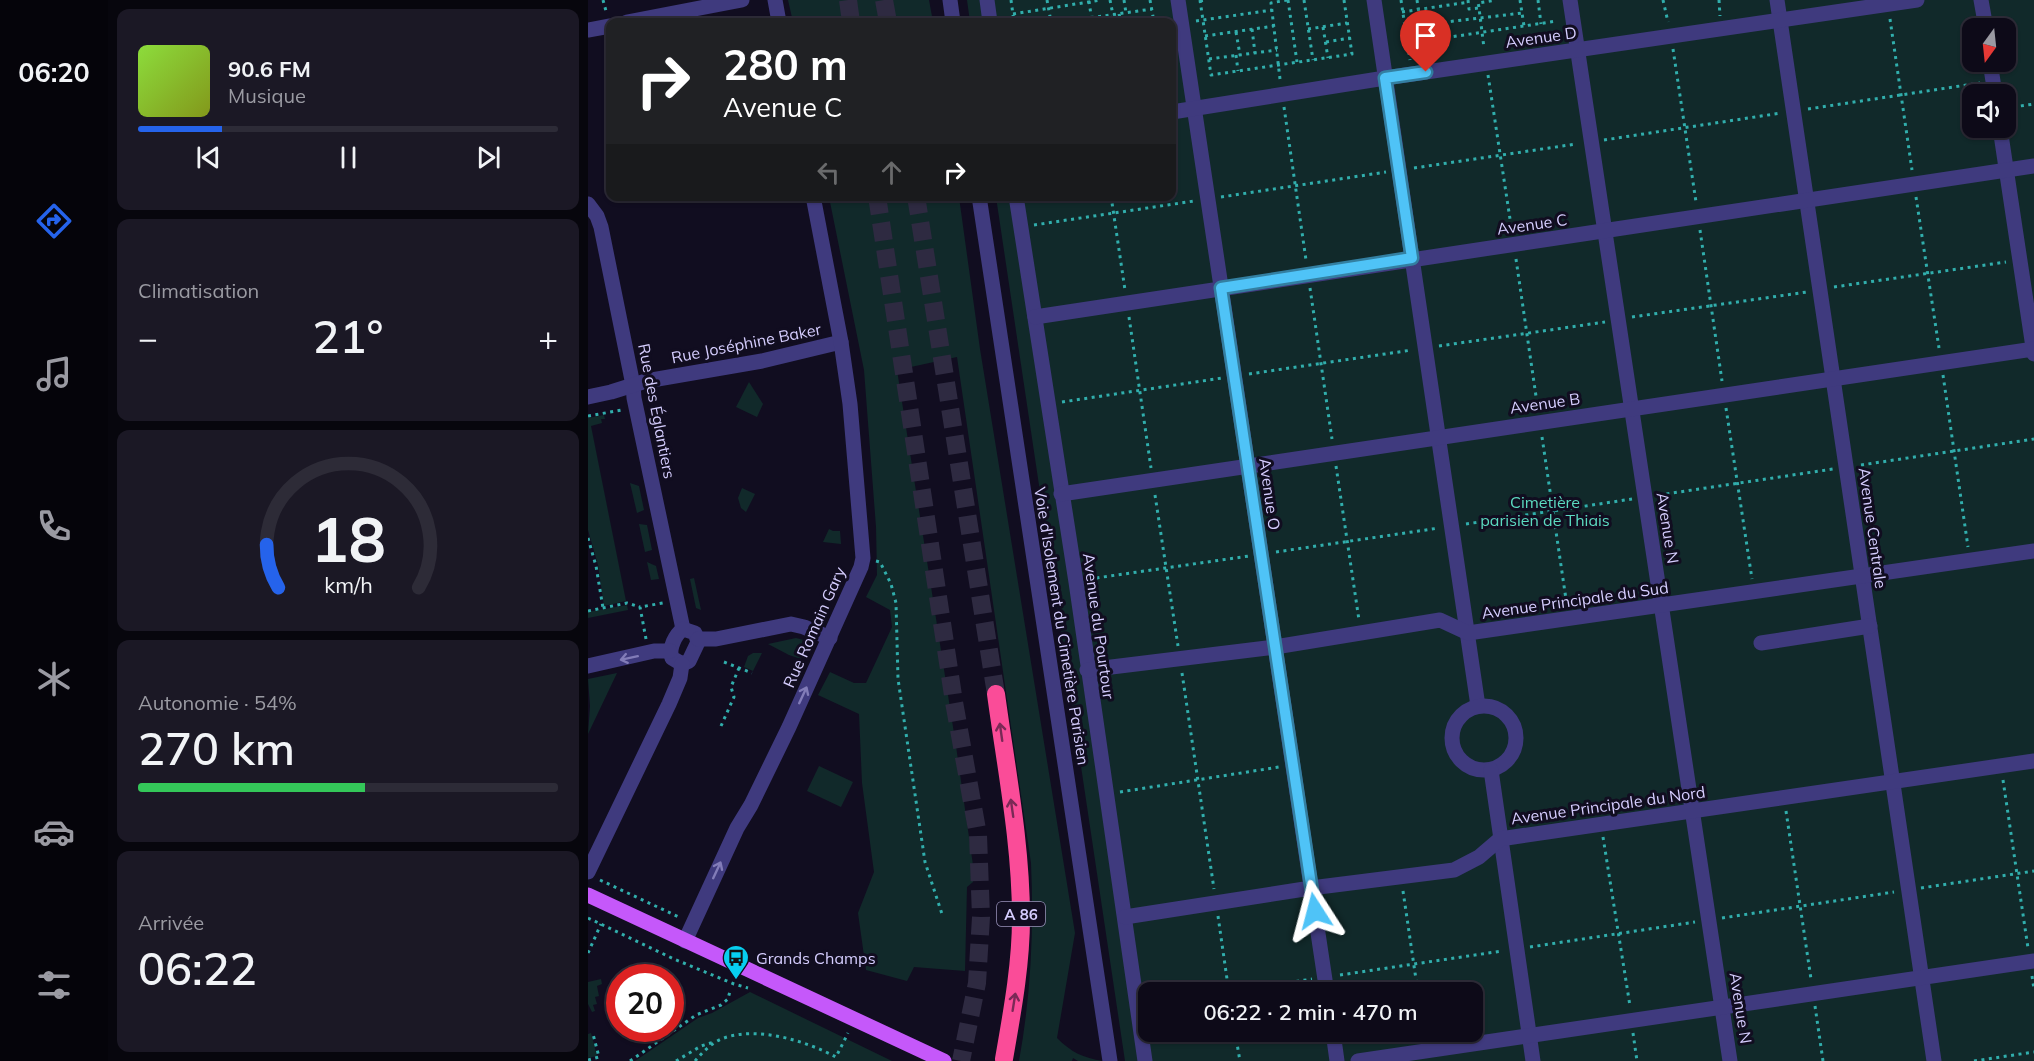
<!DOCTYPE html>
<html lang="fr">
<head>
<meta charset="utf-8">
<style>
  :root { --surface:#0d0a18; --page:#1b1825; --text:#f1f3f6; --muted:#9a9aa2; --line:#2d2b37; --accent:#2563eb }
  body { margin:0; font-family:Mulish,sans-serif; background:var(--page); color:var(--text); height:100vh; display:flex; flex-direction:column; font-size:22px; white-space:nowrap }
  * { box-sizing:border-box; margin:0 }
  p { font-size:20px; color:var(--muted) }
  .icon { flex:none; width:33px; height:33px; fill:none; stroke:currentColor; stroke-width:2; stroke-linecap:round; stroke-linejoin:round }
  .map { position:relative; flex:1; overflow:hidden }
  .details { display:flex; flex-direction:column; gap:9px; padding:9px; background:#07060d; width:480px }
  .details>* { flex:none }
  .hud { position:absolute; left:18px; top:18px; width:570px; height:183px; border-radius:12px; box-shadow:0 2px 4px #0004,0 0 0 2px var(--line); background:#202124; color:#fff; overflow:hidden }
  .needle { width:39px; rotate:195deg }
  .controls { position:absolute; left:1374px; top:18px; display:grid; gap:12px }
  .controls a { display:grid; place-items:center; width:54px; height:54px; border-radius:12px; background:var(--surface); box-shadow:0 2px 4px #0004,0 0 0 2px var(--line); font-size:30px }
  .speed { position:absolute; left:18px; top:964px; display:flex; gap:12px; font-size:30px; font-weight:700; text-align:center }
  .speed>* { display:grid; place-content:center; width:78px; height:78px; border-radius:50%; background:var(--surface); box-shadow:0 2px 4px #0004,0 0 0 2px var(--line); line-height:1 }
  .speed .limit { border:9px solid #d22; background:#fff; color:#111 }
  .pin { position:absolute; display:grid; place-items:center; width:51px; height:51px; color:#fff; margin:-62px -26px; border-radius:50% 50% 50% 0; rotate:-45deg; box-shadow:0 0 6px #0007 }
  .pin .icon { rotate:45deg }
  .me { position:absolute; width:66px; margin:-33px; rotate:351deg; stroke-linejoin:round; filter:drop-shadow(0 0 4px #0008) }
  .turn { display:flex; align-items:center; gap:21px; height:126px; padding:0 18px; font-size:27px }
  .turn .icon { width:78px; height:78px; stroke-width:2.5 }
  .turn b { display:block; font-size:42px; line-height:51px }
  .lanes { display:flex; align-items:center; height:57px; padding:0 18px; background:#0003; justify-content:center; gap:30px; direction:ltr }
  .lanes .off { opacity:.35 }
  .big { font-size:45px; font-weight:600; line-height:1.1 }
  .details .tile { flex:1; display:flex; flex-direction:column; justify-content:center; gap:9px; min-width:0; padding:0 21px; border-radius:12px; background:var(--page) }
  .details .dial { align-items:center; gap:0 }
  .dial svg { height:156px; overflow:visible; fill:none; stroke:var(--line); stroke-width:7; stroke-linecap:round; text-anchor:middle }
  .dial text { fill:var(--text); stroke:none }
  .song { display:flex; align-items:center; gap:18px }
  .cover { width:72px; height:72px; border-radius:9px; background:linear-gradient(135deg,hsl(90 70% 55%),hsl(70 70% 35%)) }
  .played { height:6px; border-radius:3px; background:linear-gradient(90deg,var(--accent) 20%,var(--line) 20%) }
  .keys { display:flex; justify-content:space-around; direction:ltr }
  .heat { display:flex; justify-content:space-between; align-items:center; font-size:33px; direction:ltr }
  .charge { height:9px; border-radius:4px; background:linear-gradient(90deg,#34c759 54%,var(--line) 0) }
  .trip { position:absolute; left:550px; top:982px; width:345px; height:60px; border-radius:12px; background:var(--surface); box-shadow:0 2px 4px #0004,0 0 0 2px var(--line); font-weight:600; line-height:60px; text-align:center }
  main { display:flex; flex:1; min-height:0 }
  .tabs { display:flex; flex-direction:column; width:108px; justify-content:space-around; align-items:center; background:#05040a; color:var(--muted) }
  .tabs .icon { width:42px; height:42px }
  .tabs .active { color:var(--accent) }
  .tabs b { font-size:27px; color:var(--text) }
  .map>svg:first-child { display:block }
  .green { fill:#11292a; fill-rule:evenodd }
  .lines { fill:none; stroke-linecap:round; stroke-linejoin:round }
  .highway-tunnel { stroke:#2e2a41; stroke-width:18; stroke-dasharray:18 9; stroke-linecap:butt }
  .path { stroke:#31aeac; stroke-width:3; stroke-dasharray:3 4.5; stroke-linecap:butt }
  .minor { stroke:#3f3a7e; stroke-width:15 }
  .major { stroke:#c558fa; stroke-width:15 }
  .highway { stroke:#fa4c98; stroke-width:18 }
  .oneway { stroke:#827cb8 }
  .oneway2 { stroke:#7a2956 }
  .route-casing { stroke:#337fa1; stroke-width:15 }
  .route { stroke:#4fc3f7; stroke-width:10 }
  .labels { text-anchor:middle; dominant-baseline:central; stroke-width:6; stroke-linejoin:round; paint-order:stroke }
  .shield { fill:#110d20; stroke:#9a93bb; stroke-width:1.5 }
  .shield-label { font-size:15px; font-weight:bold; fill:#d5cdfe }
  .street-label { font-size:16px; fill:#d5cdfe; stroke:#110d20 }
  .park-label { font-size:16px; fill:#5cdbc1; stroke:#110d20 }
  .poi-label { font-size:16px; fill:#d5cdfe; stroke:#110d20; text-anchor:start }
</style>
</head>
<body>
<main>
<nav class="tabs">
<b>06:20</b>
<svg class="icon active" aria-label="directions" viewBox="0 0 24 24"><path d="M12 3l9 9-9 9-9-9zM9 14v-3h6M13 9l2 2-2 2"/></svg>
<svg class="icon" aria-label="music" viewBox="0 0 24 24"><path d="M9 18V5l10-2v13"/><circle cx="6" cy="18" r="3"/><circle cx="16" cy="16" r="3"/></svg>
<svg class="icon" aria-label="phone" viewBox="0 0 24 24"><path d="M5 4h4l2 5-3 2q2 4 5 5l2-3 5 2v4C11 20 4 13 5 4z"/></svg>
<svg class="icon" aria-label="climate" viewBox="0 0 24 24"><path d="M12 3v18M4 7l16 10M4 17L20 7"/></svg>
<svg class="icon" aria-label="car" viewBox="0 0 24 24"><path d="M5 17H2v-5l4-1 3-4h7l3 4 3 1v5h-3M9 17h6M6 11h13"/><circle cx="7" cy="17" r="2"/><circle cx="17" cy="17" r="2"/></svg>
<svg class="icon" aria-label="filters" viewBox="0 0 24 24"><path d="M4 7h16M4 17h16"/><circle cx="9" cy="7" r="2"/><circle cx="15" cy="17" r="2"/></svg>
</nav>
<section class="details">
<div class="tile">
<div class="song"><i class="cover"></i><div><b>90.6 FM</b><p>Musique</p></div></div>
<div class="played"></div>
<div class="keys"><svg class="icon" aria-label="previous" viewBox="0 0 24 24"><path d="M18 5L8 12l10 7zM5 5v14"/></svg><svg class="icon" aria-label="pause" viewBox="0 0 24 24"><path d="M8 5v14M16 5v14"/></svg><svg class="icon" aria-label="next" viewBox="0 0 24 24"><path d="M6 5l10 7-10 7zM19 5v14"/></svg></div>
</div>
<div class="tile"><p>Climatisation</p>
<div class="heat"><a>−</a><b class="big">21°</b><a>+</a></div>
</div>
<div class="tile dial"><svg viewBox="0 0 100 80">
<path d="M14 69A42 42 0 1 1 86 69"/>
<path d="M14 69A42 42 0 0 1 8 47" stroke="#2563eb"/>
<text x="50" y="56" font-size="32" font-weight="700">18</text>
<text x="50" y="72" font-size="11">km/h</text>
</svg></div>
<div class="tile"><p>Autonomie · 54%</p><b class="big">270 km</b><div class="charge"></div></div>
<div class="tile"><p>Arrivée</p><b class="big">06:22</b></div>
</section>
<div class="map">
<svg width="1446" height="1061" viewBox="0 0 1446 1061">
  <rect width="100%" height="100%" fill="#110d20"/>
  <g class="green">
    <polygon points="200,0 341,0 345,22 205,22"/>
    <path d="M 379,0 L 1446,0 L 1446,1061 L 537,1061 L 408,197 L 584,196 L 584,22 L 382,22 ZM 1384,28 L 1418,28 L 1418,62 L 1384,62 ZM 1384,94 L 1418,94 L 1418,128 L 1384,128 ZM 561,993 L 885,993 L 885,1032 L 561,1032 Z"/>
    <path d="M 241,197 L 371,197 L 392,349 L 487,933 L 469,1038 C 483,1052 495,1058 515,1061 L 490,1061 L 485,1058 L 484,1061 L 431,1061 C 443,995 446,930 443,863 L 369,357 L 309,370 L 368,746 L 386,872 L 385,882 L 379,887 L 377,971 L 326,967 L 319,981 L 278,970 L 270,913 L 286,872 L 274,783 L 271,714 L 230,695 L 242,672 L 266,683 L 278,683 L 304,627 L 302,610 L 278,597 L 289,575 L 288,527 L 276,370 Z"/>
    <polygon points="161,382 175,404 169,417 148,407"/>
    <polygon points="16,415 17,419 13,419 14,423 3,426 38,601 16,606 10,565 0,530 0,418"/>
    <polygon points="42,483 51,486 56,510 49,513"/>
    <polygon points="154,488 167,494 158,512 153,508 150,498"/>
    <polygon points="51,524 59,525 64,550 57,552"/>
    <polygon points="241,529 245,531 252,531 253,544 235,542"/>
    <polygon points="59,562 68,566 71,579 63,580"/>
    <polygon points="106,578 113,610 108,608 102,579"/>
    <polygon points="39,605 40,610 0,618 0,612"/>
    <polygon points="208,638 216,640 220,644 213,659 201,655 180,644"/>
    <polygon points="165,653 174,653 165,671 156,667 160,656"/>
    <polygon points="29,673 0,734 2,706 0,679"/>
    <polygon points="231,766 265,782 253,807 219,791"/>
    <polygon points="13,979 14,984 9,986 11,996 7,997 9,1004 5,1005 7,1011 4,1012 0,1004 0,982"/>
    <polygon points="162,992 304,1061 47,1061 110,1018 124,1013"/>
    <polygon points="3,1033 9,1056 0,1058 0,1034"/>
  </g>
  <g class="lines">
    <g class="highway-tunnel">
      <polyline points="260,0 263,22"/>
      <polyline points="296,0 300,22"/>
      <polyline points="289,196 366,702 390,835 393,917 389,983 373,1061"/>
      <polyline points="328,196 408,694"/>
    </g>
    <g class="path">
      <polyline points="15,0 18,11"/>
      <polyline points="423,0 426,22"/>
      <polyline points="459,0 463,22"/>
      <polyline points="522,0 525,15"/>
      <polyline points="536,0 538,13"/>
      <polyline points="562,0 566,22"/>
      <polyline points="612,0 623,75 764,54 756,0"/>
      <polyline points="700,0 709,62"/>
      <polyline points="716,0 725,60"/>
      <polyline points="813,0 822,60"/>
      <polyline points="829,0 838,57"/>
      <polyline points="880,0 881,9 891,8 896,48"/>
      <polyline points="932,0 936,26"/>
      <polyline points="950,0 953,24"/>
      <polyline points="1075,0 1080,22"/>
      <polyline points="1131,0 1132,16"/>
      <polyline points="501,1 504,22"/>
      <polyline points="612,1 619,0"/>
      <polyline points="891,7 890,3 908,0"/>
      <polyline points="814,12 881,2"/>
      <polyline points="425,14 513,0"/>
      <polyline points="531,14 533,22"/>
      <polyline points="1302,19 1324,170"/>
      <polyline points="608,21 684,10"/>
      <polyline points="473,22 564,9"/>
      <polyline points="833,25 934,13"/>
      <polyline points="735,27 740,58"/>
      <polyline points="664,29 667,53"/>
      <polyline points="720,29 759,23"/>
      <polyline points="648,32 652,55"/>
      <polyline points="617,36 686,26"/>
      <polyline points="836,41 969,21"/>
      <polyline points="738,42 762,38"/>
      <polyline points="1085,49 1108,202"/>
      <polyline points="648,55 650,71"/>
      <polyline points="621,59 689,50"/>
      <polyline points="900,75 924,232"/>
      <polyline points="692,79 683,3 699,0"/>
      <polyline points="696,107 718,260"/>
      <polyline points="1418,108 1446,104"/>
      <polyline points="1220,109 1392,83"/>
      <polyline points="1016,140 1193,113"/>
      <polyline points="826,168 988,144"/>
      <polyline points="523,196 537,290"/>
      <polyline points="633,197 798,172"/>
      <polyline points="1328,197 1351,348"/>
      <polyline points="446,225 606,201"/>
      <polyline points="1112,230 1134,381"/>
      <polyline points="928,259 950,410"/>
      <polyline points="1246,287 1418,262"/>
      <polyline points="722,288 744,439"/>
      <polyline points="541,317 563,468"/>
      <polyline points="1044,317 1219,292"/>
      <polyline points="851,346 1017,322"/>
      <polyline points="661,374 824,350"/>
      <polyline points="1355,375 1380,547"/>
      <polyline points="474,402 634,378"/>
      <polyline points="1138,408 1164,579"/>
      <polyline points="0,416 34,410"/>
      <polyline points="954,437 979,606"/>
      <polyline points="1273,465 1446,439"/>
      <polyline points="748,466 771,620"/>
      <polyline points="567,495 590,646"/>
      <polyline points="1071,495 1245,469"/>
      <polyline points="878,524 1044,499"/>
      <polyline points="0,538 8,566 15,608"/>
      <polyline points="688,552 851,528"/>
      <polyline points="288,561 292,562 303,584 308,603 310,679 337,862 354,914"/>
      <polyline points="501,579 661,556"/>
      <polyline points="0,611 39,603 52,607"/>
      <polyline points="58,639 52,607 75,603"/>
      <polyline points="136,662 164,673"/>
      <polyline points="594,673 626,889"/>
      <polyline points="133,726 146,697 143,687 151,668"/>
      <polyline points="1415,780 1440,948"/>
      <polyline points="532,792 691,767"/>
      <polyline points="1198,811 1223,979"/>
      <polyline points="1015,837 1042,1006"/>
      <polyline points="12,880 93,918"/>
      <polyline points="1333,888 1446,871"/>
      <polyline points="815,891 830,993"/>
      <polyline points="630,916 641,993"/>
      <polyline points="0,918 86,959 146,984 160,988"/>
      <polyline points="1134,918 1306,892"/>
      <polyline points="942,947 1107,922"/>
      <polyline points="0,953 13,924"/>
      <polyline points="752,975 914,951"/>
      <polyline points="1444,976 1446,989"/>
      <polyline points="634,993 724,979"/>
      <polyline points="1227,1006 1235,1061"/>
      <polyline points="647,1032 652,1061"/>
      <polyline points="1045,1033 1049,1061"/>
      <polyline points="0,1060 11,1057 5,1034"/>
      <polyline points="42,1061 108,1015 133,1005 140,999 142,991"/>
      <polyline points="88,1061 113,1046 126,1042"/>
      <path d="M 107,1061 C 115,1052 124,1042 136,1038 C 170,1026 218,1041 248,1057 L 260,1033"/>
      <polyline points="1386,1061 1446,1052"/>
    </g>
    <g class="minor">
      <polyline points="187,0 191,22"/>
      <polyline points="362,0 365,22"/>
      <polyline points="399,0 402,22"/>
      <polyline points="590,0 739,993"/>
      <polyline points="786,0 890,706"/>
      <polyline points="982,0 1142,1061"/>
      <polyline points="1189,0 1346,1061"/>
      <polyline points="1393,0 1398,28"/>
      <polyline points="39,22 154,0"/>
      <polyline points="0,30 22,26"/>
      <polyline points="1402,62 1407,94"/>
      <polyline points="584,112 797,78 1329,0"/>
      <polyline points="1412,128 1446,354"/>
      <polyline points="391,196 522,1061"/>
      <polyline points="428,196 488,582 557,1061"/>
      <polyline points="0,204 9,216 13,227 45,385 46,398 95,629"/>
      <path d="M 447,317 C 780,265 1113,217 1446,166"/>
      <polyline points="0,397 23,392 58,381 174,361 253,342"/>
      <polyline points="473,494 1446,349"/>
      <path d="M 95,629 L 107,633 L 110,642 L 101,661 L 94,664 L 84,658 C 80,648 88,634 95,629 Z"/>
      <polyline points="110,639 128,639 203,624 216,627 242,638"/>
      <polyline points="1173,643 1282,626"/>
      <polyline points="0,666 66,651 82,651"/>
      <polyline points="499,670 687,647 852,620 880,633 1446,551"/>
      <circle cx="896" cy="738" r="32"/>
      <polyline points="903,770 945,1061"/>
      <polyline points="0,872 81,704 92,678 94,664"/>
      <polyline points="537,917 723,888 866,870 891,857 912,839 1446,761"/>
      <polyline points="97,941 149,828 163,805 201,727 273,567 275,558 262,404 253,342 225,196"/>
      <polyline points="745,1032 749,1061"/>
      <polyline points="770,1061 1446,961"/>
    </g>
    <polyline class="major" points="0,895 356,1061"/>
    <path class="highway" d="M 408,694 C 418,768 433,843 433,918 C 433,965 424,1013 416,1059"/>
  </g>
  <defs><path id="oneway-shaft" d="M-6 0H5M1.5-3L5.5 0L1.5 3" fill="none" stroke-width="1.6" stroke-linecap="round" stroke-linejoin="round" transform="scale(1.5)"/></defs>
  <g class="oneway">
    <use href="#oneway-shaft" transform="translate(41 658) rotate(168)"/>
    <use href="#oneway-shaft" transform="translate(215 695) rotate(-65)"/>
    <use href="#oneway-shaft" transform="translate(129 870) rotate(-65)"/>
  </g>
  <g class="oneway2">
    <use href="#oneway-shaft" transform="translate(413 732) rotate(-98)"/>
    <use href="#oneway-shaft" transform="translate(424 808) rotate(-98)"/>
    <use href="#oneway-shaft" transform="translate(426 1002) rotate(-81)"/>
  </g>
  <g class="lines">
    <defs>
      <polyline id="route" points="727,911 633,288 824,258 797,78 838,72"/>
    </defs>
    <use href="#route" class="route-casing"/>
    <use href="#route" class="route"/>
  </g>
  <defs>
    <symbol id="bus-pin" viewBox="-11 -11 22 30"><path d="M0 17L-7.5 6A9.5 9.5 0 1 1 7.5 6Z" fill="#07cff0" stroke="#110d20"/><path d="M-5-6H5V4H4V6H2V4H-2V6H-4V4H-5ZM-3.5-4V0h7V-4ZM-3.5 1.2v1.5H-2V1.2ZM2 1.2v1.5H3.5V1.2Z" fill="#111"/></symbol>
  </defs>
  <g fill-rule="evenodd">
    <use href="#bus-pin" x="133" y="943" width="30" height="40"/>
  </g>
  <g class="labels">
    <rect class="shield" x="409" y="902" width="48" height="24" rx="4.5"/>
    <g class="shield-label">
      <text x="433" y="914">A 86</text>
    </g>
    <g class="street-label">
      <text transform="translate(953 37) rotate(-8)">Avenue D</text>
      <text transform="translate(944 224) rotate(-8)">Avenue C</text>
      <text transform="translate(158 343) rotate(-11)">Rue Joséphine Baker</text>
      <text transform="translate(957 403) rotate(-8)">Avenue B</text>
      <text transform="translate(69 411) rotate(79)">Rue des Églantiers</text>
      <text transform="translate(682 494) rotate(82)">Avenue O</text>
      <text transform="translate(1080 528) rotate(81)">Avenue N</text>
      <text transform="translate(1285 528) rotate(82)">Avenue Centrale</text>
      <text transform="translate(987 600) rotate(-8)">Avenue Principale du Sud</text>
      <text transform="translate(474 626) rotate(81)">Voie d'Isolement du Cimetière Parisien</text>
      <text transform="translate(511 626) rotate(82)">Avenue du Pourtour</text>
      <text transform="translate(226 627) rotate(-66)">Rue Romain Gary</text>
      <text transform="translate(1020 805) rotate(-8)">Avenue Principale du Nord</text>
      <text transform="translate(1153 1008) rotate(81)">Avenue N</text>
    </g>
    <g class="park-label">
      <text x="957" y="502">Cimetière<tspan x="957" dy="18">parisien de Thiais</tspan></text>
    </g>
    <g class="poi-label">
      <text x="168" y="958">Grands Champs</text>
    </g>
  </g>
</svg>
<div class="controls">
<a><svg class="needle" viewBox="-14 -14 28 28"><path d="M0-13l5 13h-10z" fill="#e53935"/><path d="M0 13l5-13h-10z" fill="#9a9aa2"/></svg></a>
<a><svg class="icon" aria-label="sound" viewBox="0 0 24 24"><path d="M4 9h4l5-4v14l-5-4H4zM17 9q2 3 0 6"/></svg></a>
</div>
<div class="speed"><div class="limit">20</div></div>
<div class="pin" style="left:838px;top:72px;background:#d93025"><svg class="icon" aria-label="arrive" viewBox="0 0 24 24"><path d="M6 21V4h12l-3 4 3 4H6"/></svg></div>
<svg class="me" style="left:727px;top:911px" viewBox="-20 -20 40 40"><path d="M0-17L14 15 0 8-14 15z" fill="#4fc3f7" stroke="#fff" stroke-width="4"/></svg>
<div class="trip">06:22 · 2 min · 470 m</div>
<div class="hud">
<div class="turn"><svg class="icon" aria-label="right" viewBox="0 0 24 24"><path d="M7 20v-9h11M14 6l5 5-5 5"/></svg><div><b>280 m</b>Avenue C</div></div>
<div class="lanes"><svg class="icon off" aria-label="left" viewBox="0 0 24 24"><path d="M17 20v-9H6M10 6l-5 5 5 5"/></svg><svg class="icon off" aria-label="ahead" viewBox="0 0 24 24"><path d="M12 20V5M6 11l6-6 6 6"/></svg><svg class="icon" aria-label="right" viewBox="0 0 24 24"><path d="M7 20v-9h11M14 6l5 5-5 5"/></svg></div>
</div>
</div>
</main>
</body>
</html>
